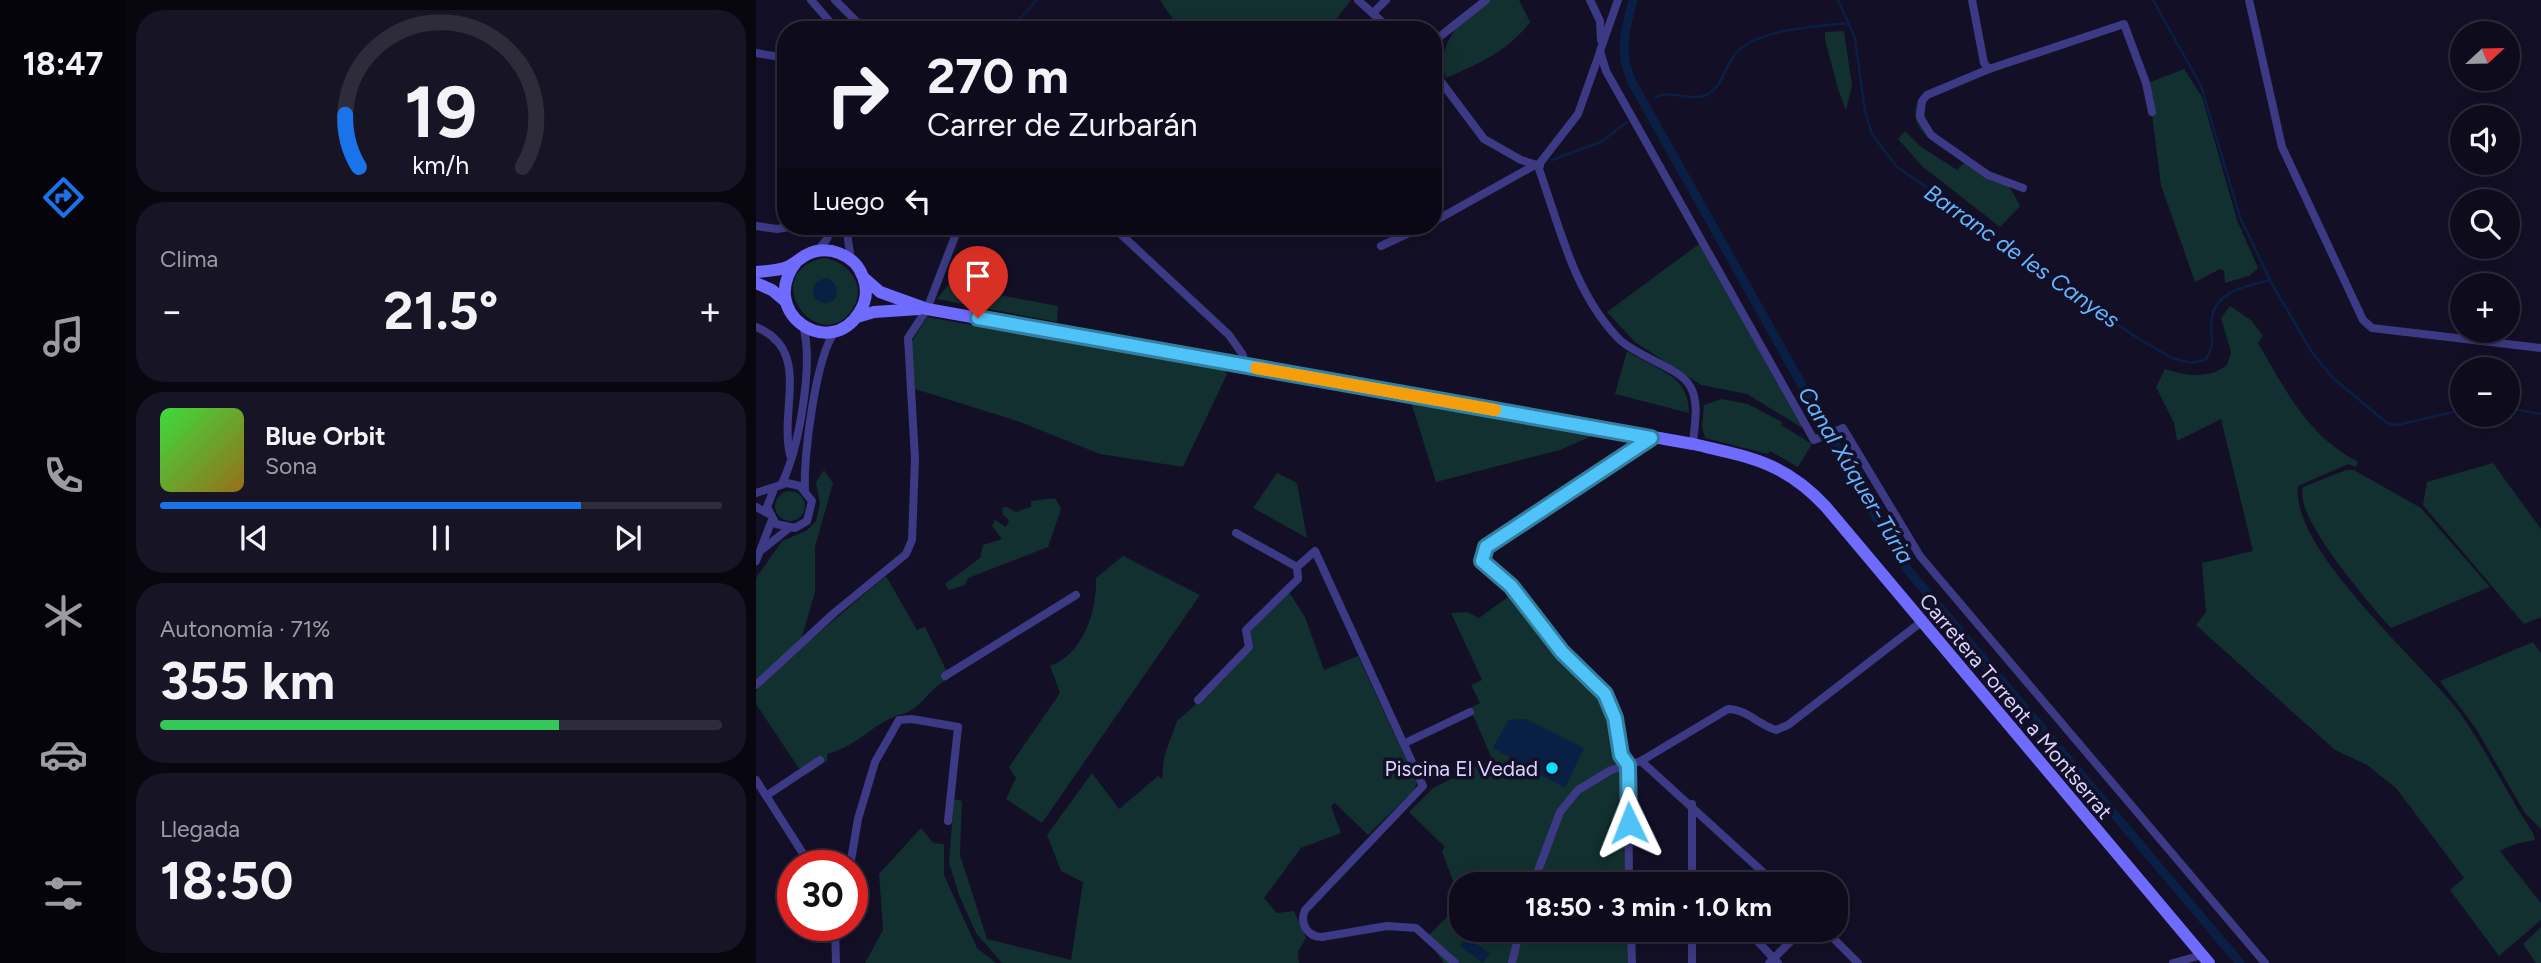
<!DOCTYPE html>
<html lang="es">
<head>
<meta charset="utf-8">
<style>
  :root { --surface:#0e0b1c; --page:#171425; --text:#f1f3f6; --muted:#9b9ba3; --line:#2e2b3b; --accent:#1a73e8 }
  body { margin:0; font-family:Figtree,sans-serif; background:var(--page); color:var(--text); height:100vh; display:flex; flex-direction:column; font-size:26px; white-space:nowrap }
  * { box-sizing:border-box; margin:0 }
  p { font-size:23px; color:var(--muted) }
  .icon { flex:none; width:38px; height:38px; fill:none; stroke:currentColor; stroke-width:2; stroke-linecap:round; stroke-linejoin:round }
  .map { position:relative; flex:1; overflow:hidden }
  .sheet { display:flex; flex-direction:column; gap:10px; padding:10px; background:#08060f; width:630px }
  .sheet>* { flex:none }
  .top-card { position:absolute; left:21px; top:21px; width:665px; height:214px; border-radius:28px; box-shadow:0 4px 18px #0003,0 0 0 2px var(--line); background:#0e0b1c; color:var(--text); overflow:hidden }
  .needle { width:46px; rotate:68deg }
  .fabs { position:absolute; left:1694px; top:21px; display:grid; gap:14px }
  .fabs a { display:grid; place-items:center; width:70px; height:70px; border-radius:50%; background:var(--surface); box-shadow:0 4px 18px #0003,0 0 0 2px var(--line); font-size:35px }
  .speed { position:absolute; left:21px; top:850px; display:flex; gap:14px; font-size:35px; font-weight:700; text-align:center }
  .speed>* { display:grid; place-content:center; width:91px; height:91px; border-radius:50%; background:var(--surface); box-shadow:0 4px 18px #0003,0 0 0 2px var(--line); line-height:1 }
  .speed .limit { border:10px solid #d22; background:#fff; color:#111 }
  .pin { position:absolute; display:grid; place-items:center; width:60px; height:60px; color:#fff; margin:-72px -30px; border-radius:50% 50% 50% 0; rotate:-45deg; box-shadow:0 0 7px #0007 }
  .pin .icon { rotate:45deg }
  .me { position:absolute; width:77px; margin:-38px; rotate:358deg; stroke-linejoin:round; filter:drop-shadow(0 0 5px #0008) }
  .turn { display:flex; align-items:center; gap:24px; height:147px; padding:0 35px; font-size:32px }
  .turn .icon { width:91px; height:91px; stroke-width:2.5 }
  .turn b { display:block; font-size:49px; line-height:60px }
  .then { display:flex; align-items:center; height:66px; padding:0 35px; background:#0003; gap:14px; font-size:26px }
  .big { font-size:52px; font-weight:700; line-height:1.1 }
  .sheet .tile { flex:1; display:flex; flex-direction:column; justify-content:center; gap:10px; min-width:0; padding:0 24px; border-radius:28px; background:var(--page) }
  .sheet .dial { align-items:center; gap:0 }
  .dial svg { height:182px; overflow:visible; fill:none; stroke:var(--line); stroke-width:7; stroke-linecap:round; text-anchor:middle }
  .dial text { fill:var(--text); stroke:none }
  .song { display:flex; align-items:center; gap:21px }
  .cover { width:84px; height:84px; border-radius:10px; background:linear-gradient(135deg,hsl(120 70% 55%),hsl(40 70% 35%)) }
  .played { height:7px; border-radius:4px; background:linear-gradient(90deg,var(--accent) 75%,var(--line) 75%) }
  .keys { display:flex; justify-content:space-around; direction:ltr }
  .heat { display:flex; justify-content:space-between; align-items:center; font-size:38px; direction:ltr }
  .charge { height:10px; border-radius:5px; background:linear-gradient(90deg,#34c759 71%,var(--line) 0) }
  .trip { position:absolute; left:693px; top:872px; width:399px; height:70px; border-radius:28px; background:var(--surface); box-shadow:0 4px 18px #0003,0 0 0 2px var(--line); font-weight:700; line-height:70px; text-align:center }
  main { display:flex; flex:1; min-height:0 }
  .dock { display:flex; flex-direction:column; width:126px; justify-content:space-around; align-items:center; background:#06040b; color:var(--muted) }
  .dock .icon { width:49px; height:49px }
  .dock .selected { color:var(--accent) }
  .dock b { font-size:32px; color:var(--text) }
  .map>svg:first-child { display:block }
  .green { fill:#12302f; fill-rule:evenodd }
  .water { fill:#0a1f44 }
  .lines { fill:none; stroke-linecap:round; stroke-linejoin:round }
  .stream { stroke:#0a1f44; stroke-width:2.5 }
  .canal { stroke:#0a1f44; stroke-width:9 }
  .minor { stroke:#3d3a85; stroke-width:8 }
  .secondary { stroke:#6f6bff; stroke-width:12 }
  .route-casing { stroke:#337fa1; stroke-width:18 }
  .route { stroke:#4fc3f7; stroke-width:12 }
  .slow { stroke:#f59e0b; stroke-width:12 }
  .poi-dot { fill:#00e5ff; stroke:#130f26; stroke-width:2.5 }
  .labels { text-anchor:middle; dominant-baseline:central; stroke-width:7; stroke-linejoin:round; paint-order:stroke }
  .street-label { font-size:21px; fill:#d9d4ff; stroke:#130f26 }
  .poi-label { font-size:21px; fill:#d9d4ff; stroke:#130f26; text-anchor:end }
  .water-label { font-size:23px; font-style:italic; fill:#62b6ff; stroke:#130f26 }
</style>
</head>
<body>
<main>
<nav class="dock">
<b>18:47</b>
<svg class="icon selected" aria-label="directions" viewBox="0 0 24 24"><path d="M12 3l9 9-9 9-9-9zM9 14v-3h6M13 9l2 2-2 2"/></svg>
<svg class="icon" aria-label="music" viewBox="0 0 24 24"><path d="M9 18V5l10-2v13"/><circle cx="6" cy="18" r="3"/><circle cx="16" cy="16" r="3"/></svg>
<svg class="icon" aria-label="phone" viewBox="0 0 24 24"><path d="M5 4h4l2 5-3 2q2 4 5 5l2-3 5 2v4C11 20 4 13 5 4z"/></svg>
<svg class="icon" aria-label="climate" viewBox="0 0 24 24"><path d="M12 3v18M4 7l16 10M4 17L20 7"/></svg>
<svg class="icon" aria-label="car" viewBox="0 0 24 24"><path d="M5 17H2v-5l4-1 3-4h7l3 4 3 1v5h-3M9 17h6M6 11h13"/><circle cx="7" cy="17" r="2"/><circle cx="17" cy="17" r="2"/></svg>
<svg class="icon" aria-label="filters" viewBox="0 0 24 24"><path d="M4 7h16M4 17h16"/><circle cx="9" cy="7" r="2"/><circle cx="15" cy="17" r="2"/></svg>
</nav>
<section class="sheet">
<div class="tile dial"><svg viewBox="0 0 100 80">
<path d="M14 69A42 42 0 1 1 86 69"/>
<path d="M14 69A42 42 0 0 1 8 46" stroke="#1a73e8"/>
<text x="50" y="56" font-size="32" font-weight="700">19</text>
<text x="50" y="72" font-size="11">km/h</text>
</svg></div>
<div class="tile"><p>Clima</p>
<div class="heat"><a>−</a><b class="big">21.5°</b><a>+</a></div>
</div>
<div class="tile">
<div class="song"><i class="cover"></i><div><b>Blue Orbit</b><p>Sona</p></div></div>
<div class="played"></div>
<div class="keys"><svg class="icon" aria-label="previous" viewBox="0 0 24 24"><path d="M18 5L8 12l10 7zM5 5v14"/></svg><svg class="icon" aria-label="pause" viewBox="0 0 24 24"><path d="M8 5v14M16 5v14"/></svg><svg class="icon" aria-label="next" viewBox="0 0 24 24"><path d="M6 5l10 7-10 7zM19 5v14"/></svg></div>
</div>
<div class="tile"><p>Autonomía · 71%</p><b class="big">355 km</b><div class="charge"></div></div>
<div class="tile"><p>Llegada</p><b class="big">18:50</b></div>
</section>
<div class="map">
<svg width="1785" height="963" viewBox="0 0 1785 963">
  <rect width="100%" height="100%" fill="#130f26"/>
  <g class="green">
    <polygon points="404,0 595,0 572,30 424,30"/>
    <path d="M 734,0 L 763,0 L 774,22 C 751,52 724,63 690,78 C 678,45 707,15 734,0 Z"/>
    <polygon points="1088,31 1096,86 1090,110 1082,89 1069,39 1069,32"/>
    <polygon points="1428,69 1446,97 1481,220 1502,268 1493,276 1469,283 1468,271 1464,269 1439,282 1405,185 1392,83"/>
    <path d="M 1162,101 L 1170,101 C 1156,139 1232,166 1253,187 C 1257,192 1261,200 1264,206 L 1244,227 L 1167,167 L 1142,139 L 1149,131 L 1164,146 L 1201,170 L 1209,162 C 1189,149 1148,131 1162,101 Z"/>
    <polygon points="943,244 1046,426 1045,427 991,394 945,385 879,342 851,312"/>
    <path d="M 68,258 C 93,262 112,286 96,310 C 61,359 0,272 68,258 ZM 71,278 L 81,289 L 77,301 L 57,289 L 61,282 Z"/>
    <polygon points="196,280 237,294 302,306 301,322 181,299"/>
    <path d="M 1474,306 L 1496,321 L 1507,336 L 1502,343 C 1530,391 1552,436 1602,462 L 1600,467 L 1592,464 L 1542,486 C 1534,549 1663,660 1701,709 C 1730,748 1750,793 1777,833 L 1779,840 L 1759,844 L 1744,851 L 1785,903 L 1785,920 L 1743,956 L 1694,890 L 1708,878 L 1640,788 L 1611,765 L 1579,750 L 1440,625 L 1450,612 L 1446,563 L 1497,551 L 1465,419 L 1421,441 L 1418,423 L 1400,387 L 1409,369 C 1428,376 1454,379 1471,365 L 1475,352 L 1465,318 Z"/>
    <polygon points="171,317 468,370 471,374 427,467 344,454 264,422 156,388 153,346"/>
    <path d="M 871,351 C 899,370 933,373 933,413 L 859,394 Z"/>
    <polygon points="966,399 992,404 1026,422 1025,425 1056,444 1042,467 1014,451 1012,454 949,438 946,427 948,405"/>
    <polygon points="655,402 835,431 843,433 804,450 680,482"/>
    <polygon points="1737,463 1785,529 1785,617 1768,624 1667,505 1671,482"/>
    <polygon points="68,470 77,483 59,547 59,592 45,640 0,680 0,578 26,541 50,531 60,521 64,504 60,482"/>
    <path d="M 1590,470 L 1598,470 L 1665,508 L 1734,587 L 1635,628 C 1614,604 1537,517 1547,487 Z"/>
    <polygon points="521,473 541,483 551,538 497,508"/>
    <circle cx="34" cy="506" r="15"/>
    <polygon points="299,498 305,509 292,547 212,578 209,585 193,590 189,584 224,558 227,545 246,539 236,526 239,520 250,527 253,520 247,515 246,508 251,507 260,512 275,507 275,501"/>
    <path d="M 367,556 L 444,595 L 286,823 L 250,799 L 260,778 L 253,767 L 304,693 L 294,666 C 327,654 341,612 340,578 Z"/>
    <path d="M 130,576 L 161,630 L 169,627 L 194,678 C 174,689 175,694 160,707 C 152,714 143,714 135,718 C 109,731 102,745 71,754 L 71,761 L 48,776 L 0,704 L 0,691 L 26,664 Z"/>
    <polygon points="533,592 549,617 568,670 602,656 661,783 658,790 612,835 579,803 575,806 585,833 545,848 508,898 521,913 538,911 550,938 542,952 543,963 246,963 220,933 203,895 193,863 198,799 206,801 204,855 231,939 315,960 327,882 305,871 291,835 336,773 363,809 402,776 406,779 408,757 421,721 468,679 495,649 494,631"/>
    <polygon points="759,592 806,652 849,694 872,765 876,884 705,884 705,929 877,929 877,963 688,963 670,938 705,903 686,851 689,847 653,812 677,788 736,759 714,708 724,703 715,685 726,680 695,613 711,612 723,618"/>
    <polygon points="1777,642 1785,653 1785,829 1769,813 1719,727 1684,681"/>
    <polygon points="165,828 177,843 188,844 188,875 221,948 240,963 109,963 127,930 123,874"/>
    <polygon points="1785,927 1785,963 1780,963 1767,944"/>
  </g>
  <g class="water">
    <circle cx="69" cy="291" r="12"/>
    <polygon points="770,719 828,748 809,788 737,748 752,720"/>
    <polygon points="711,937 734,954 727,963 704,946"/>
  </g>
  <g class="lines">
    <g class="stream">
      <path d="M 1082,0 L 1099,38 L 1109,112 L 1116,134 L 1140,166 L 1240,236 L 1302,284 L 1383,339 L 1416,358 L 1435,363 L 1449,360 C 1462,341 1452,336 1456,317 C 1461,290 1492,286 1514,280"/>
      <polyline points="1397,0 1445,86 1484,217 1514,280 1555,351 1577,378 1631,423 1641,425 1706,410"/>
      <polyline points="253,30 281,0"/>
      <path d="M 900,97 C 917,89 935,103 952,94 C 969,84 969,62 983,50 C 1006,29 1062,26 1092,23"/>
      <polyline points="796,160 845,142 871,122"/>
      <polyline points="1752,408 1785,414"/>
    </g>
    <path class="canal" d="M 877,0 C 869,32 862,51 876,82 L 1138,549 L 1152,570 L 1484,963"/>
    <g class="minor">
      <polyline points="55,0 81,30"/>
      <polyline points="79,0 109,30"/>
      <polyline points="602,0 635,30"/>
      <polyline points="834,0 844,21 845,40"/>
      <polyline points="862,0 844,51 850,71 1058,440 1087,428 1164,556 1509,963"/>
      <polyline points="1216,0 1228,63 1233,69 1368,24 1390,83 1396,112"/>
      <polyline points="1493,0 1526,147 1607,320 1616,328 1785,348"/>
      <polyline points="617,13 630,0"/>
      <polyline points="677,42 730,0"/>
      <path d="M 844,52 L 822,114 L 784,163 L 783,169 C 804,228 818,293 863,339 C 881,357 923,367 934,386 C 944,403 938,426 937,444"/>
      <polyline points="0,53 30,58"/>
      <polyline points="1233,69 1171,95 1166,101 1164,117 1175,135 1232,175 1267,188"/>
      <polyline points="677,71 728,139 765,160 784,166"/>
      <polyline points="677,222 779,165"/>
      <polyline points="0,226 21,229 39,226"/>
      <polyline points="90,226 95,260"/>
      <polyline points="356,226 473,335 487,355 487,366"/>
      <polyline points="625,246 668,226"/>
      <polyline points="62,250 71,239 76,226"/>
      <path d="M 0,327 C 56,350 23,408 34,455"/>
      <path d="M 25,485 C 43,450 58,363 47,326"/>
      <path d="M 49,489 C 47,458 60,355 79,332"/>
      <polyline points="0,493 31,483 44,486 56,501 51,521 39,528 20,524 11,507 18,489"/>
      <polyline points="0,507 13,514"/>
      <path d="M 480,533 L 541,567 L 559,551 L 667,786 L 549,910 C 543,924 552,937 566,937 L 631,926 L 660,928 L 699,963"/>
      <polyline points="7,549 32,529"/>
      <polyline points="0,561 16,520"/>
      <polyline points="189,676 320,595"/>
      <polyline points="0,685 78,613 150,554 156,540 159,458 152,338 171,309 203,226"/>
      <polyline points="442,700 493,647 490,630 542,579 541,567"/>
      <polyline points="649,743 714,712"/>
      <polyline points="885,761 1020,884"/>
      <polyline points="0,780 55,866"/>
      <polyline points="10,796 64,760"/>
      <polyline points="936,804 936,884"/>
      <polyline points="94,866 102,819 119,762 143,720 156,719 202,727 192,821"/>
      <path d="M 777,884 L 804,812 L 822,790 L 855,770 L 885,761 L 972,709 C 990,709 1003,725 1020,730 L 1032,725 L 1164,623"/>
      <polyline points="873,884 872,765 865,755 859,718 849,694 806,652 755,586 726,561 730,547 895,438"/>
      <polyline points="79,926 80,963"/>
      <polyline points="875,929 876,963"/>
      <polyline points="936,929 936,963"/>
      <polyline points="1068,929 1102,963"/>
      <polyline points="991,930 1022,963"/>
      <polyline points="756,963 764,929"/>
      <polyline points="1013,963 1047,929"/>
      <polyline points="1417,963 1446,955"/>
    </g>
    <g class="secondary">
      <path d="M 0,272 C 10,271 22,271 31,267 C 38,264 43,259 50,255 C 71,244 99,254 107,277 C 112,289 110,302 103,313 C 73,361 0,312 41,261"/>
      <path d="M 108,278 L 124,292 L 171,309 L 937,444 C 993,457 1029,462 1070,507 L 1453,963"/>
      <polyline points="0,283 16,290 29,301"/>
      <polyline points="101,317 118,312 163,309"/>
    </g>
  </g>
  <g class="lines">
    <defs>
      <polyline id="route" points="222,318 895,438 730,547 726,561 755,586 806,652 849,694 859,718 865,755 872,765 873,823"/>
    </defs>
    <use href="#route" class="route-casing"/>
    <use href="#route" class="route"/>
    <polyline class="slow" points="500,368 739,410"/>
  </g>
  <circle class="poi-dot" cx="796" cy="768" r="7"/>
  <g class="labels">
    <g class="street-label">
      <text transform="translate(1260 706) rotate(50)">Carretera Torrent a Montserrat</text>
    </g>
    <g class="poi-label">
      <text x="782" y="768">Piscina El Vedad</text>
    </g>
    <g class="water-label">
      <text transform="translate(1266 256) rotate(35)">Barranc de les Canyes</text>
      <text transform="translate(1100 475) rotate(59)">Canal Xúquer-Túria</text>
    </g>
  </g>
</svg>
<div class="fabs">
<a><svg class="needle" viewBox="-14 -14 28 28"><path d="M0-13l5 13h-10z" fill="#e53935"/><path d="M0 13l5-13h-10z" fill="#9b9ba3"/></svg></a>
<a><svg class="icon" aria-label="sound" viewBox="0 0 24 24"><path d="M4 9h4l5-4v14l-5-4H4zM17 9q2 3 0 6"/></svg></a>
<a><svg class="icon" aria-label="search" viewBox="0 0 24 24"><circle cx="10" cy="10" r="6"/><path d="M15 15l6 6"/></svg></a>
<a>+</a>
<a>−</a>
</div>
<div class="speed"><div class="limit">30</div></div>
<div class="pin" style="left:222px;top:318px;background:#d93025"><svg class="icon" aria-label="arrive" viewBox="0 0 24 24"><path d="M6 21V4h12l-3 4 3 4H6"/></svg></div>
<svg class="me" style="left:873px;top:823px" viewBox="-20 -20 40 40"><path d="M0-17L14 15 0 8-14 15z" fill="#4fc3f7" stroke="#fff" stroke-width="4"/></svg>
<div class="trip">18:50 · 3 min · 1.0 km</div>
<div class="top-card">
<div class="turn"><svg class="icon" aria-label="right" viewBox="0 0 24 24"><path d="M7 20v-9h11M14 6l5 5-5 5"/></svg><div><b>270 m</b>Carrer de Zurbarán</div></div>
<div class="then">Luego<svg class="icon" aria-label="left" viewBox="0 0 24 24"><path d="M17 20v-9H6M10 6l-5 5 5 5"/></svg></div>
</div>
</div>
</main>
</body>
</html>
